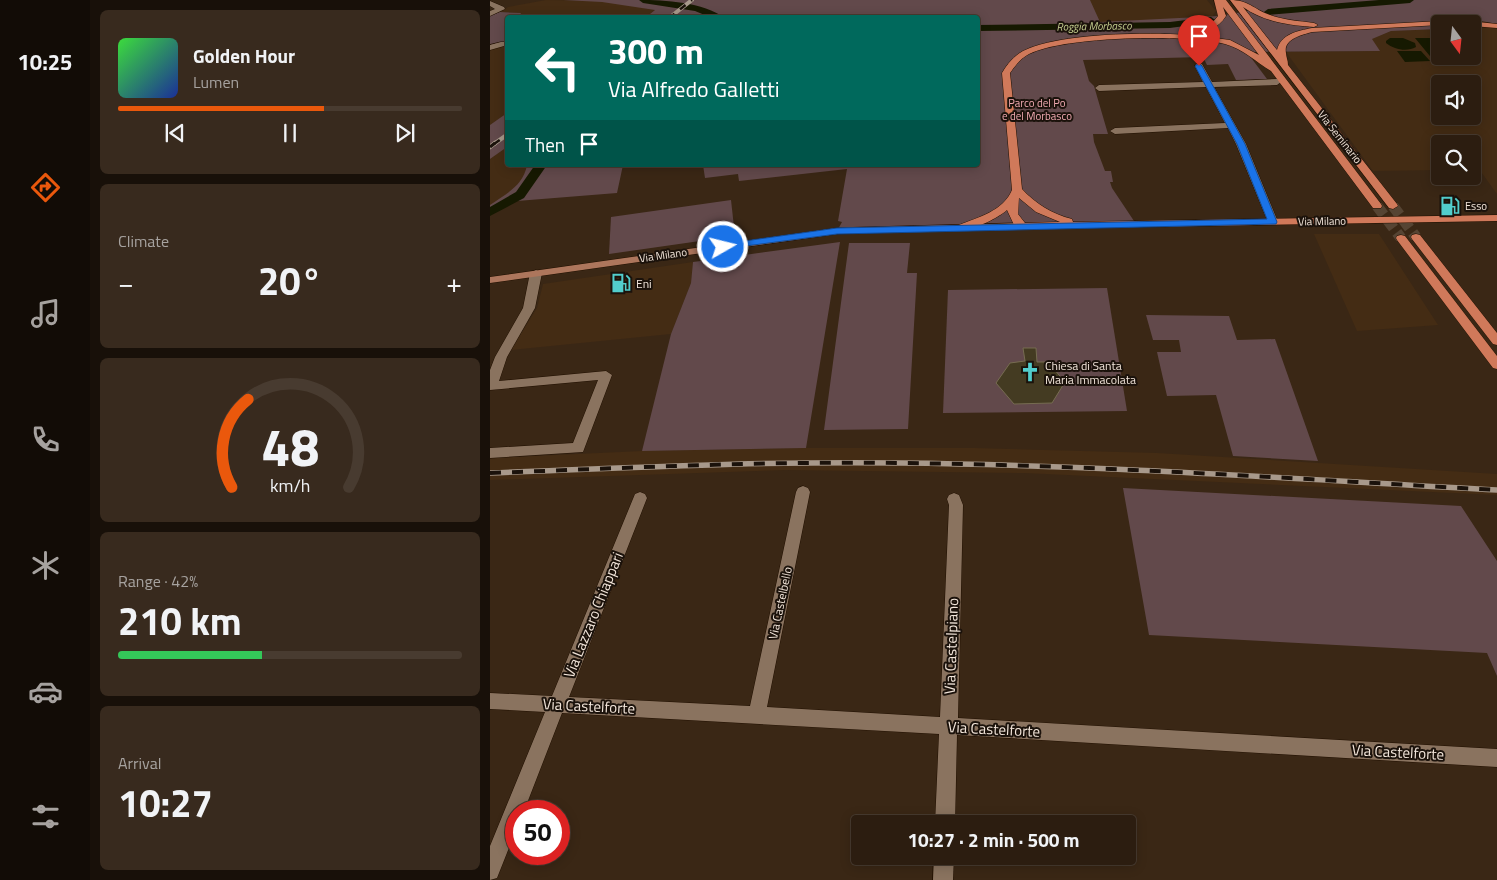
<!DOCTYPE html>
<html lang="en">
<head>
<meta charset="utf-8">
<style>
  :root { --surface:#2c1d10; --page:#382a1e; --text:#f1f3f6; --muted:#a6a29f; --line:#483b30; --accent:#ea580c }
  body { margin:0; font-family:"Titillium Web",sans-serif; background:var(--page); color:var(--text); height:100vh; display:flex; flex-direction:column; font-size:19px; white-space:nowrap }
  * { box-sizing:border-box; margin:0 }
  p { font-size:16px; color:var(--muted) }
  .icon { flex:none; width:28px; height:28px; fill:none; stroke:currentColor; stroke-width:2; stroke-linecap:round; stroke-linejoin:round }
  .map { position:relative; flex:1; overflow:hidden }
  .side { display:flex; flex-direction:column; gap:10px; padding:10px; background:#181009; width:400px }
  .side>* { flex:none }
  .guide { position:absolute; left:15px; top:15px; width:475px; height:152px; border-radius:5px; box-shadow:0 2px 12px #0003,0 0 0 1px var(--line); background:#00695c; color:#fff; overflow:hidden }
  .needle { width:32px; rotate:165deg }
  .tools { position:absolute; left:941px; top:15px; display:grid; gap:10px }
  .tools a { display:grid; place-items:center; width:50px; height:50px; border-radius:5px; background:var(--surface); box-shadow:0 2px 12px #0003,0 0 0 1px var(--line); font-size:25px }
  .speed { position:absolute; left:15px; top:800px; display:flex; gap:10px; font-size:25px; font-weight:700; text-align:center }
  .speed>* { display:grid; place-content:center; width:65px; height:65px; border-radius:50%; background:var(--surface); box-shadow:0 2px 12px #0003,0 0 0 1px var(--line); line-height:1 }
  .speed .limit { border:8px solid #d22; background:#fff; color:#111 }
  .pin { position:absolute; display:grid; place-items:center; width:42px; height:42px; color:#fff; margin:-51px -21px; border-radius:50% 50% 50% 0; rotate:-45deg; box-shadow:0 0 5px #0007 }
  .pin .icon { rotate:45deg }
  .me { position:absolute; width:55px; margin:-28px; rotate:82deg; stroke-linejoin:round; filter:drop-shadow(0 0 4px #0008) }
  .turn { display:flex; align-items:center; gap:18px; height:105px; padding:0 20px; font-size:22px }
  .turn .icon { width:65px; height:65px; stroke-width:2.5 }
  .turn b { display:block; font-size:35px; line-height:42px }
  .then { display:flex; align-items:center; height:48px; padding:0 20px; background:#0003; gap:10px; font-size:19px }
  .big { font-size:38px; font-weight:700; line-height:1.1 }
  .side .tile { flex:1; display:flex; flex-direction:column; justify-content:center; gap:8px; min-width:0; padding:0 18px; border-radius:8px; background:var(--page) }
  .side .dial { align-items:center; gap:0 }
  .dial svg { height:130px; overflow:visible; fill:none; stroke:var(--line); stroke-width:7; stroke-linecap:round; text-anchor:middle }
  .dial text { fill:var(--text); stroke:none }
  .song { display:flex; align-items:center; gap:15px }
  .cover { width:60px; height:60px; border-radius:8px; background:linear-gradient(135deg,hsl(120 70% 55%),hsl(230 70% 35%)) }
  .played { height:5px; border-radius:2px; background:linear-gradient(90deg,var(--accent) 60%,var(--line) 60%) }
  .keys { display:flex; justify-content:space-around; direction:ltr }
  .heat { display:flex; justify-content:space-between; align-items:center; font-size:28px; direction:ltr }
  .charge { height:8px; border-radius:4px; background:linear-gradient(90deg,#34c759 42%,var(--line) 0) }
  .trip { position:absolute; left:361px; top:815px; width:285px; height:50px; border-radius:5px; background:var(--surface); box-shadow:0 2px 12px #0003,0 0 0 1px var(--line); font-weight:700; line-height:50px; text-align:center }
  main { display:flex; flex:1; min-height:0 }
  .dock { display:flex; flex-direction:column; width:90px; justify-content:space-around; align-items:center; background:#120c06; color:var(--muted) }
  .dock .icon { width:35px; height:35px }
  .dock .current { color:var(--accent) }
  .dock b { font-size:22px; color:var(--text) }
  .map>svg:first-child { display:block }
  .built { fill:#442c14; fill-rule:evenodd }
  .green { fill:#62494b }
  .water { fill:#161901 }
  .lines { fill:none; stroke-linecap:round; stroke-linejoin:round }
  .canal { fill:#161901; fill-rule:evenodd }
  .building { fill:#443b22; stroke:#766c51 }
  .primary-tunnel { stroke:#564433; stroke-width:11; stroke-dasharray:11 5.5; stroke-linecap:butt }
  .minor-casing { stroke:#211001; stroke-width:1 }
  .secondary-casing { stroke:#211001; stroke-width:1 }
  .primary-casing { stroke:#211001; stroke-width:1 }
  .minor { fill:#8a735f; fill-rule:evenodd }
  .secondary { fill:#ad765c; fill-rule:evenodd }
  .primary { fill:#d0795a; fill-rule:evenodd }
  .rail-far2-casing { stroke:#a8998b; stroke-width:4 }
  .rail-far1-casing { stroke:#a8998b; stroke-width:4.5 }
  .rail-casing { stroke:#a8998b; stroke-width:5.5 }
  .rail-far2 { stroke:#1b120b; stroke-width:2.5; stroke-dasharray:7; stroke-linecap:butt }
  .rail-far1 { stroke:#1b120b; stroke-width:3; stroke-dasharray:9; stroke-linecap:butt }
  .rail { stroke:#1b120b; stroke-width:4; stroke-dasharray:11; stroke-linecap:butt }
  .route { fill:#1a73e8; stroke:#114b97 }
  .labels { text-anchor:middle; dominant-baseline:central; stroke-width:4; stroke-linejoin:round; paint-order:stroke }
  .far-water-label { font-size:11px; font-style:italic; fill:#c7d191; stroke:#1b120b }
  .far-park-label { font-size:11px; fill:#f1aab2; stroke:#1b120b }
  .far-street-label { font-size:11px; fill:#f2e5da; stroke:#1b120b }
  .far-poi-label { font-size:11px; fill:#f2e5da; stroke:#1b120b; text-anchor:start }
  .poi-label { font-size:12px; fill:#f2e5da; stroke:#1b120b; text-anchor:start }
  .street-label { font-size:12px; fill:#f2e5da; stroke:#1b120b }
  .near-street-label { font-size:15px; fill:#f2e5da; stroke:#1b120b }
</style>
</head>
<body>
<main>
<nav class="dock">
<b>10:25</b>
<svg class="icon current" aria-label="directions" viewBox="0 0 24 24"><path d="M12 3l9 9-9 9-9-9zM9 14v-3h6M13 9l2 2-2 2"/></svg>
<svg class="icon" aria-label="music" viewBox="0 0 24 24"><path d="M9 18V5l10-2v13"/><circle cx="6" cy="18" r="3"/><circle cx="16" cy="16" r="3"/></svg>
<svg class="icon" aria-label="phone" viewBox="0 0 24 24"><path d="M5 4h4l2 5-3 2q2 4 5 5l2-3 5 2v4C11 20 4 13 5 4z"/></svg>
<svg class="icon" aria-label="climate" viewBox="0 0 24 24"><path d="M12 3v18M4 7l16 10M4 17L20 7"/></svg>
<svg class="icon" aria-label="car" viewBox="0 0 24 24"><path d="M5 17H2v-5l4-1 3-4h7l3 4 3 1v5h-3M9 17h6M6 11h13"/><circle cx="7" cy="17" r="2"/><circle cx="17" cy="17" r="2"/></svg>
<svg class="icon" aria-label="filters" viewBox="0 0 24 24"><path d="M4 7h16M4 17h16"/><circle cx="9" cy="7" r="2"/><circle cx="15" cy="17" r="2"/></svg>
</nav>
<section class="side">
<div class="tile">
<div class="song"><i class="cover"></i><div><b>Golden Hour</b><p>Lumen</p></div></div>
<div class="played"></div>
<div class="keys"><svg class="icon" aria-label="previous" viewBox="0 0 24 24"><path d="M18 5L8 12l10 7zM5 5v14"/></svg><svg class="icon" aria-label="pause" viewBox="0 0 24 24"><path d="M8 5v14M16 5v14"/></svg><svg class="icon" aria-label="next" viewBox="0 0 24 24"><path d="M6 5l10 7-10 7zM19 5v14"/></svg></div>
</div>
<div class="tile"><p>Climate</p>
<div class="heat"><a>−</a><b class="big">20°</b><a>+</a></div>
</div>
<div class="tile dial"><svg viewBox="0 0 100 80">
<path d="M14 69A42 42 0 1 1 86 69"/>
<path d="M14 69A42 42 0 0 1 24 15" stroke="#ea580c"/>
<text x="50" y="56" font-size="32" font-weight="700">48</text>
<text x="50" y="72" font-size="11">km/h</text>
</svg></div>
<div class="tile"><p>Range · 42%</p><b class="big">210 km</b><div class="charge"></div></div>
<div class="tile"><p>Arrival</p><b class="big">10:27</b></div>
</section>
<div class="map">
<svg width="1007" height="880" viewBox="0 0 1007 880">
  <rect width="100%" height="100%" fill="#3a2715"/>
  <g class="built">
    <polygon points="56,0 114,1 165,10 155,18 29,18 30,13 10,12 18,7"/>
    <polygon points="342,0 717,0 726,11 714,28 488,18 342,18"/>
    <path d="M 950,20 L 986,20 L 1007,24 L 1007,194 L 989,169 L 983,169 L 982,144 L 950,144 L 950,170 L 883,171 L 796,52 L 889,51 L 881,39 L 901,31 L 950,29 L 950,56 L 982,56 L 982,24 L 952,24 ZM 950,84 L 982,84 L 982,116 L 950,116 Z"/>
    <polygon points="17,41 17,113 0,125 0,46"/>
    <polygon points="17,147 18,165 37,165 33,190 0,209 0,159"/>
    <polygon points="824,234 889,234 948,325 867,331"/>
    <polygon points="203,262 201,283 181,334 21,350 47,308 53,284"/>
    <polygon points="316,448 484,448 667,453 1007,474 1007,495 534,473 296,470 0,480 0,458 152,451"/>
  </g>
  <g class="green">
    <polygon points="73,0 600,0 610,22 729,16 758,11 750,0 1007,0 1007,24 986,20 950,20 952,24 950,24 950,29 901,31 882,39 890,51 759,52 759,55 777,79 746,80 738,64 717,65 713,57 593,60 599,81 604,86 618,134 603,134 604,142 615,171 621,171 623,182 620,182 622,188 646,224 347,231 352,222 348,221 357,169 249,181 248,174 215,178 213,165 488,165 488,18 155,18 165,10 112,2"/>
    <polygon points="10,12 31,13 29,17 18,18 17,41 0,46 0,16"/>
    <polygon points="17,113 17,147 0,159 0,125"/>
    <path d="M 37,165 L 133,165 L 127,193 L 27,201 L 0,214 L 0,205 C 17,193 33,186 37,165 Z"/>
    <polygon points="241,200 245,236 119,254 121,217"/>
    <polygon points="350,242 316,448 152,451 181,334 201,283 203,262"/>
    <polygon points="359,243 420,243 417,273 427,273 418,429 334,430"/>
    <polygon points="617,288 637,411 453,413 458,290"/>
    <polygon points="656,315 739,316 747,340 785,339 828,461 743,456 726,395 677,396 667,352 691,352 689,340 663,340"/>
    <polygon points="633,488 971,506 1007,561 1007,676 997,653 659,635"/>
  </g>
  <g class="water">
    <path d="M 900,38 L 913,38 L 925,43 L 926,47 C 917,52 905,50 896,43 L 896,41 Z"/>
    <polygon points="925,38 944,38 950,44 950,56 960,56 965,61 944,61"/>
    <polygon points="907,51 931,51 940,61 915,62"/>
  </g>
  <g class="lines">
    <g class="canal">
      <path d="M 149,0 C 175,0 213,2 235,18 L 222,18 L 205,11 L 153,3 Z"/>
      <polygon points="889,0 924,0 920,3 778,15 774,12 778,9"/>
      <polygon points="721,17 725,20 724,22 680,28 488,31 488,25 680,22"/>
      <polygon points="45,165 57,165 34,198 0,216 0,207 26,192"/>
    </g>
  </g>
  <polygon class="building" points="533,348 546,348 547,362 558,362 575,382 562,403 524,404 506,383 520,363 535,361"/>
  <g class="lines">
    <g class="primary-tunnel">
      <polyline points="887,206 911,238"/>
      <polyline points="903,206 926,237"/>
    </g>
    <defs>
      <g id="minor">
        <polygon points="0,1 14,7 15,9 0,16 0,11 5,9 0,6"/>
        <polygon points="11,42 14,42 14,46 0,50 0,45"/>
        <polygon points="706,64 712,64 722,82 787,79 791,82 787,85 724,87 756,144 788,222 787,224 779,224 778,222 746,144 738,128 625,134 620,131 625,128 735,123 716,87 609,91 605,88 609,85 713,82 705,66"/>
        <polygon points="46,270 52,273 45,308 17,357 9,381 116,371 122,375 93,452 0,458 0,448 83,443 108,380 0,390 0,370 5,357 33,308 40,273"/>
        <polygon points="313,486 318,488 320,492 277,707 450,717 459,505 457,499 459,495 464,493 469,495 473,505 468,718 1007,749 1007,767 467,735 465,824 445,824 449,734 72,713 34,811 26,811 26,830 7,878 0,880 0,846 55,712 0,709 0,693 62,696 145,494 150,492 155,494 157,498 79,697 260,706 306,492 308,488"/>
        <polygon points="444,856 464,856 463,880 443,880"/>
      </g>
      <polygon id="secondary" points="533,223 538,226 537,228 347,234 0,283 0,277 347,228"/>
      <g id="primary">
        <path d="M 724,0 L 736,0 L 891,204 L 892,206 L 891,208 L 883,208 L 781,71 C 766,62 753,49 735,44 C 696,34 575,36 539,54 C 531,58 525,66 520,73 L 532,189 C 546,204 562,214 582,219 L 583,222 L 1007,215 L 1007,221 L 533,229 L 524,225 L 517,210 C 508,218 481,232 469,229 L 468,227 L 469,225 C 489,217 513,211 522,190 L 512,73 C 517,64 524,56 533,51 C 568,33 658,32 698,35 L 696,33 L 697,31 C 710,29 720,27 728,16 ZM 733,7 L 769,55 L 740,40 L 701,35 C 716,32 728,29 736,16 ZM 529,198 L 546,212 L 570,222 L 535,223 L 528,214 Z"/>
        <path d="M 740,0 C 759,0 763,9 780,15 C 794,20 809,21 824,23 L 828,25 L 824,27 C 799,25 774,22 753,7 L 787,50 C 791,34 807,31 822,28 L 969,20 L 1007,24 L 1007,28 L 982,26 L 982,24 L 950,24 L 950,25 L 822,32 C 812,35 793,39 796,53 C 796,57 798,60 798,65 L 907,204 L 908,206 L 903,209 L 899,208 Z"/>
        <polygon points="926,234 930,235 1007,333 1007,345 1003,344 922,239 921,237 922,235"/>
        <polygon points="911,235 915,236 1007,356 1007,369 1003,368 907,240 906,238 907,236"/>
      </g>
    </defs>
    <use href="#minor" class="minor-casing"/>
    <use href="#secondary" class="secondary-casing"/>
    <use href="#primary" class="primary-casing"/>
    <use href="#minor" class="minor"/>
    <use href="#secondary" class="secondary"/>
    <use href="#primary" class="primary"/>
    <defs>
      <g id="rail-far2">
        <polyline points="179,18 202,0"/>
        <polyline points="4,144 18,134"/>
      </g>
      <polyline id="rail-far1" points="0,147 5,143"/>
      <path id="rail" d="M 0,473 C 137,468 273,461 410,463 C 609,465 808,479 1007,490"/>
    </defs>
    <use href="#rail-far2" class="rail-far2-casing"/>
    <use href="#rail-far1" class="rail-far1-casing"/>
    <use href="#rail" class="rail-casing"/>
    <use href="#rail-far2" class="rail-far2"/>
    <use href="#rail-far1" class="rail-far1"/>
    <use href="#rail" class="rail"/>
  </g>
  <polygon class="route" points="709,63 712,66 755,144 787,222 786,224 347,234 233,249 229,247 233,244 347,228 777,219 747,144 705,66"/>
  <defs>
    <symbol id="fuel-bare" viewBox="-9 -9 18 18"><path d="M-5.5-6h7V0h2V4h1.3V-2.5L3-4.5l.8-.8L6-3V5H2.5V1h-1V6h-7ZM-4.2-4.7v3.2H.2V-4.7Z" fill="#52cdcc" stroke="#1b120b" stroke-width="2.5" paint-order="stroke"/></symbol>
    <symbol id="church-bare" viewBox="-9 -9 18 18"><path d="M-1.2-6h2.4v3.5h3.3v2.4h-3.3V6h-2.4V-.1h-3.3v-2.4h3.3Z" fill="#52cdcc" stroke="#1b120b" stroke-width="2.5" paint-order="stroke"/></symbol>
  </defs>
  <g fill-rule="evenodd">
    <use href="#fuel-bare" x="946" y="192" width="28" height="28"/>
    <use href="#fuel-bare" x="117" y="269" width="28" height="28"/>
    <use href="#church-bare" x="526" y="358" width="28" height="28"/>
  </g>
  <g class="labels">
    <g class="far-water-label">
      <text transform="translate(604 26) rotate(-1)">Roggia Morbasco</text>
    </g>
    <g class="far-park-label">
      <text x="547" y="103">Parco del Po<tspan x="547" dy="13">e del Morbasco</tspan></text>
    </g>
    <g class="far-street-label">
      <text transform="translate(850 137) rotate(52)">Via Seminario</text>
      <text transform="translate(832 221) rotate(-1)">Via Milano</text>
      <text transform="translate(173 255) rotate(-8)">Via Milano</text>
    </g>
    <g class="far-poi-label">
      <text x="975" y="206">Esso</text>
    </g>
    <g class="poi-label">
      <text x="146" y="283">Eni</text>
      <text x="555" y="365">Chiesa di Santa<tspan x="555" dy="14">Maria Immacolata</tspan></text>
    </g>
    <g class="street-label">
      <text transform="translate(290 603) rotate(-78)">Via Castelbello</text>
    </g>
    <g class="near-street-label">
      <text transform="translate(103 615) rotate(-68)">Via Lazzaro Chiappari</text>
      <text transform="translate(461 646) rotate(-88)">Via Castelpiano</text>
      <text transform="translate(99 706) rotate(3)">Via Castelforte</text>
      <text transform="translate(504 729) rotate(3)">Via Castelforte</text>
      <text transform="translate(908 752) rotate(3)">Via Castelforte</text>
    </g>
  </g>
</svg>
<div class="tools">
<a><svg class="needle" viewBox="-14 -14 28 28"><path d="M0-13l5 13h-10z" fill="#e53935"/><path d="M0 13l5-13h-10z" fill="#a6a29f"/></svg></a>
<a><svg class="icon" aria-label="sound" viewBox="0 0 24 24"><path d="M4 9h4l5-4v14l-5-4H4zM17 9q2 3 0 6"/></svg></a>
<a><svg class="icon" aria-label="search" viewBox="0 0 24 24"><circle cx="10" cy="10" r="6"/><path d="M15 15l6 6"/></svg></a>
</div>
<div class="speed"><div class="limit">50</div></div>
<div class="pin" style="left:709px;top:66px;background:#d93025"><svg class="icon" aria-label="arrive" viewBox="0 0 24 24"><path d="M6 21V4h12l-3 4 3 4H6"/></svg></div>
<svg class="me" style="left:233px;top:247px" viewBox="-20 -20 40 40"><circle r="17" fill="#1a73e8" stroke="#fff" stroke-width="3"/><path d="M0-11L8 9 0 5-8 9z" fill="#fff"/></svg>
<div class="trip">10:27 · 2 min · 500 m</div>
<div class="guide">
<div class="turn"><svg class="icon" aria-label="left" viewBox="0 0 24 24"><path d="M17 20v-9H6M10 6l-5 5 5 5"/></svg><div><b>300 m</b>Via Alfredo Galletti</div></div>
<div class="then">Then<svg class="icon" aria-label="arrive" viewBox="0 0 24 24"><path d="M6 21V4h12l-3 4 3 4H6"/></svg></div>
</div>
</div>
</main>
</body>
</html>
